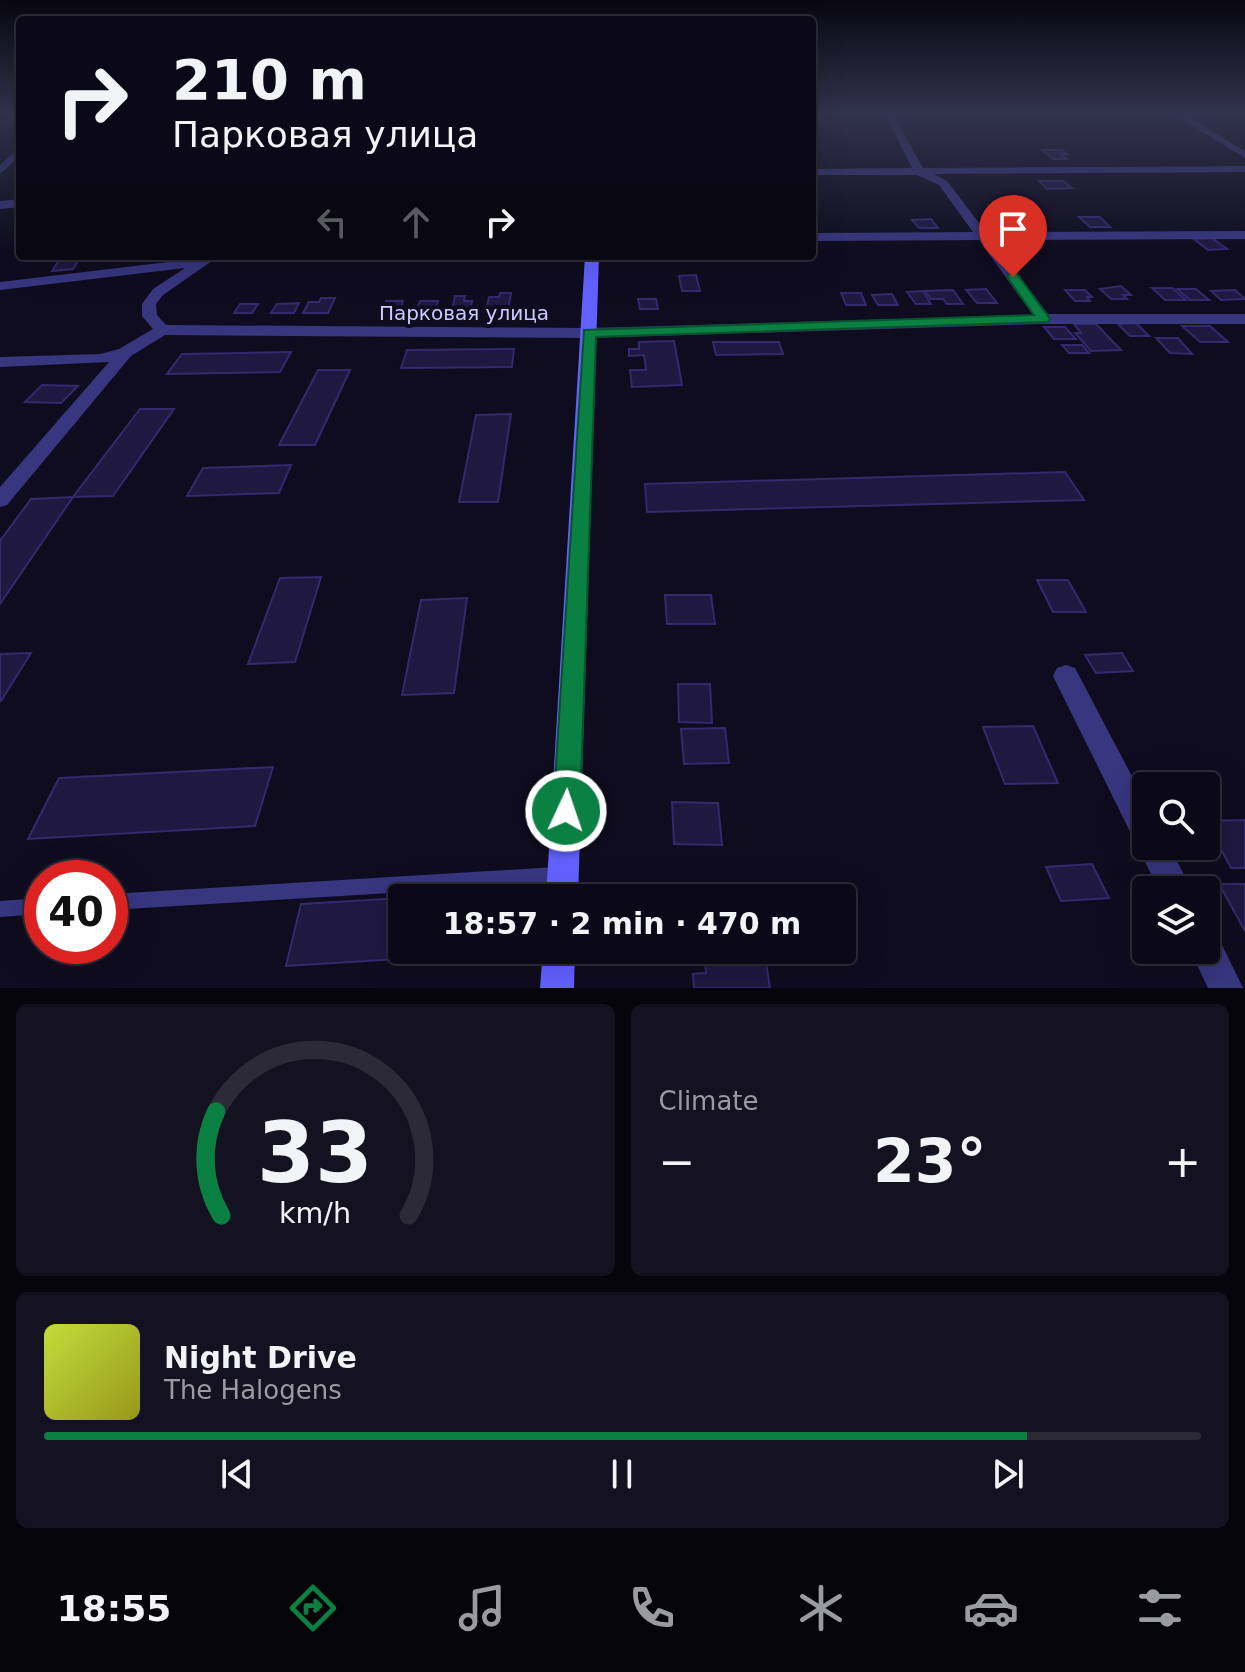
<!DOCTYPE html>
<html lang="en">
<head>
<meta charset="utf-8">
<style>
  :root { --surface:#0b0917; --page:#141220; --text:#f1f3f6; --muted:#9a9aa1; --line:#2b2a36; --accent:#0b8043 }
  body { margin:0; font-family:"DejaVu Sans",sans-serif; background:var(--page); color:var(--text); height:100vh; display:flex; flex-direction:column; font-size:30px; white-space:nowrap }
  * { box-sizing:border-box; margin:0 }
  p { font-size:26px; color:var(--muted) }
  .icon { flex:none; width:44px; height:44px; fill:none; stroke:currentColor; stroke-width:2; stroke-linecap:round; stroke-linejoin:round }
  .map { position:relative; height:988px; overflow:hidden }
  .panel { display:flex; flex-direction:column; gap:16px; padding:16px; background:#06050d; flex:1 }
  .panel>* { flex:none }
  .hud { position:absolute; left:16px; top:16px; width:800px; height:244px; border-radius:8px; box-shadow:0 8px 32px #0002,0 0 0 2px var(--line); background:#0b0917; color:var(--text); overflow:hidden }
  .fabs { position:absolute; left:1132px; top:772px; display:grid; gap:16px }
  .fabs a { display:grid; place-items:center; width:88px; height:88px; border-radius:8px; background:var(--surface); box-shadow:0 8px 32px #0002,0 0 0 2px var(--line); font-size:40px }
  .speed { position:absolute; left:24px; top:860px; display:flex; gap:16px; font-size:40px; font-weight:700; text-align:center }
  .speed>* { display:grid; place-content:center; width:104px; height:104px; border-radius:50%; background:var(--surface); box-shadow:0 8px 32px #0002,0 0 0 2px var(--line); line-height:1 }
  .speed .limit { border:12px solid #d22; background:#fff; color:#111 }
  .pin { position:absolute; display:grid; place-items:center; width:68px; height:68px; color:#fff; margin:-82px -34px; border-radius:50% 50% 50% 0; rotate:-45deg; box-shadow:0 0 8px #0007 }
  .pin .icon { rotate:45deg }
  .me { position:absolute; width:88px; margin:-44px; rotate:3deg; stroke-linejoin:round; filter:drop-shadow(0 0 6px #0008) }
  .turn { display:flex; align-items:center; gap:28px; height:168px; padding:0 24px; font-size:36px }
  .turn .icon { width:104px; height:104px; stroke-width:2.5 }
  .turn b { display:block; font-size:56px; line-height:68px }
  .lanes { display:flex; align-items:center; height:76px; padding:0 24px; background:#0003; justify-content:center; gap:40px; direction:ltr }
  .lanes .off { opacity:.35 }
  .big { font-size:60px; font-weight:600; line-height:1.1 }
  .panel .card { flex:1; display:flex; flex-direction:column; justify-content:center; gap:12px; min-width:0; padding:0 28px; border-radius:12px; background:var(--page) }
  .panel .dial { align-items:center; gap:0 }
  .dial svg { height:208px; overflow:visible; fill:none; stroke:var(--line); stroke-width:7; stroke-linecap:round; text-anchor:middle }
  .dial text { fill:var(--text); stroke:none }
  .song { display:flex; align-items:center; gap:24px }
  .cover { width:96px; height:96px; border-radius:12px; background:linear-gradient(135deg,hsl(70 70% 55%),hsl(60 70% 35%)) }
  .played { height:8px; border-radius:4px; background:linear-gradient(90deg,var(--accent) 85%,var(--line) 85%) }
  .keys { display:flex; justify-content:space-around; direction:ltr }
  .heat { display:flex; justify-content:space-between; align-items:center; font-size:44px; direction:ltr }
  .panel .tiles { flex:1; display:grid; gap:16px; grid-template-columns:1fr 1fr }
  .card:last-child { grid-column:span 2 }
  .trip { position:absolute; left:388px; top:884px; width:468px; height:80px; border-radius:8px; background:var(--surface); box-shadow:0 8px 32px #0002,0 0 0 2px var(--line); font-weight:600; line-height:80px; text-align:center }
  .tabs { display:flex; height:128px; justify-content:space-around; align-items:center; background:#040409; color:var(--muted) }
  .tabs .icon { width:56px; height:56px }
  .tabs .active { color:var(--accent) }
  .tabs b { font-size:36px; color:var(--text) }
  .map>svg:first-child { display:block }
  .building { fill:#1f1840; stroke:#35296d; stroke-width:2 }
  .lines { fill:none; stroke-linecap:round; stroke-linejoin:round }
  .lane { fill:#37367f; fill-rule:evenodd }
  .street { fill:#37367f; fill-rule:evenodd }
  .secondary { fill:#6261ff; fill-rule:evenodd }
  .route { fill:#0b8043; stroke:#07532c; stroke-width:2 }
  .labels { text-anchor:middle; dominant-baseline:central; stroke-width:8; stroke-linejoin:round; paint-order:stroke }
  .far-street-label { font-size:20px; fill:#cfcaff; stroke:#0f0c1f }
</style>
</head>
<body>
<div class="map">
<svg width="1245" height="988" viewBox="0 0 1245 988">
  <rect width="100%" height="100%" fill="#0f0c1f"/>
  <g class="building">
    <polygon points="1042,150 1062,150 1067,154 1061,154 1067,159 1053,159"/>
    <polygon points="1039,181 1063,181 1072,188 1047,189"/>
    <polygon points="1079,217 1100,217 1110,227 1090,227"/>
    <polygon points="931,219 938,228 919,228 912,220"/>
    <polygon points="1212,238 1227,249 1208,250 1194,239"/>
    <polygon points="80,258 73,269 52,271 59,260"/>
    <polygon points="696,275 700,291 682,291 679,276"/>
    <polygon points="1121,286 1131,295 1123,295 1127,299 1111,299 1100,289"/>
    <polygon points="1152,288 1172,288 1186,300 1165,300"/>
    <polygon points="986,289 997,303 977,303 966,290"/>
    <polygon points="1177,289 1196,289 1209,300 1190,300"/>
    <polygon points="953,290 963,304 947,304 943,299 931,299 925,291"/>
    <polygon points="1065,290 1085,290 1092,297 1087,297 1090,301 1075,301"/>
    <polygon points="1235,290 1245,299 1221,300 1211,291"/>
    <polygon points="923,291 931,304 916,304 907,292"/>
    <polygon points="500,293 511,293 508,310 486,310 489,297 499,297"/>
    <polygon points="841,293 861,293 866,305 846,305"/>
    <polygon points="892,294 898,305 878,305 872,295"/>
    <polygon points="455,296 465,296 464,301 472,301 470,310 452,310"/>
    <polygon points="321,298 335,298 328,313 303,313 309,302 319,302"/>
    <polygon points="638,299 656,299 658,309 640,309"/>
    <polygon points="386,301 403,301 399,311 383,311"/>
    <polygon points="420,301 438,301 435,311 416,311"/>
    <polygon points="299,303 294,313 271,313 277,304"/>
    <polygon points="240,304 258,304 252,313 234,313"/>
    <polygon points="1136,323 1149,336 1130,336 1118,324"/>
    <polygon points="1074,324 1096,324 1121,350 1091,351 1075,333 1081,333"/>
    <polygon points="1182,326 1210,326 1228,342 1200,342"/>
    <polygon points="1044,327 1065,327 1076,339 1054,339"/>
    <polygon points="1156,338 1178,338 1192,354 1170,353"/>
    <polygon points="674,341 682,385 632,387 630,370 646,370 644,355 629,356 629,349 639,349 639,342"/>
    <polygon points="713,342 779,342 783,354 716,355"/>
    <polygon points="1062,345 1082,345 1089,353 1069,353"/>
    <polygon points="514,349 512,367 401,368 407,350"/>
    <polygon points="291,352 280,372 167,374 182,354"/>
    <polygon points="318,370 350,370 315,445 279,445"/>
    <polygon points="42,385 78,386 61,403 25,402"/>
    <polygon points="140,409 174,409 113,496 73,497"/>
    <polygon points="511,414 498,502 459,502 476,415"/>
    <polygon points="291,465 279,493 187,496 203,468"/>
    <polygon points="1065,472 1084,500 647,512 645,484"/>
    <polygon points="73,497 0,604 0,541 31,499"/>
    <polygon points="321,577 295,662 248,664 280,578"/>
    <polygon points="1037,580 1068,580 1086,612 1053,612"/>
    <polygon points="665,595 711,595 715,624 667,624"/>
    <polygon points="467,598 454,693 402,695 421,600"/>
    <polygon points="31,653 1,701 0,701 0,654"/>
    <polygon points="1122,653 1133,671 1096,673 1085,655"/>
    <polygon points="678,684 710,684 712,723 679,722"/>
    <polygon points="1033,726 1058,783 1005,784 983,727"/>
    <polygon points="725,728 729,763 684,764 681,729"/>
    <polygon points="273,767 255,826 28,839 59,778"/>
    <polygon points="672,802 718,803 722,845 674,844"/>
    <polygon points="1245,820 1245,868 1231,868 1206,821"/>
    <polygon points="1092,864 1109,898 1061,901 1046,867"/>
    <polygon points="1219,884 1245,884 1245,931"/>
    <polygon points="402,898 402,950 432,950 431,957 286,966 301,904"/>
    <polygon points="704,950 764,950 770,988 694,988 693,974 706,973"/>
  </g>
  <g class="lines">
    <g class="lane">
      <polygon points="557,867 562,870 565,875 562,880 557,883 110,910 110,894"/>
      <polygon points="42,898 42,914 0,917 0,901"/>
    </g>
    <g class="street">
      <polygon points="885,114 893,114 923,168 1245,166 1245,172 934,174 947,181 986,232 1245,231 1245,239 992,240 1048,314 1245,314 1245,324 1044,324 589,338 165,335 131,356 7,505 0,507 0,487 109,362 0,367 0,357 100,354 119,349 153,329 142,316 142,304 153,289 185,268 0,290 0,282 219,256 163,295 156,304 157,315 166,325 589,328 1033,315 979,240 812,241 812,233 973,232 939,185 917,175 812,175 812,169 912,168"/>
      <polygon points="1173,114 1184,114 1245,151 1245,158"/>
      <polygon points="20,147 20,156 0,174 0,165"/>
      <polygon points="20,199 20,207 0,209 0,201"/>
      <polygon points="1066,665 1075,668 1146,803 1146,846 1169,846 1192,890 1159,890 1053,676 1057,668"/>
      <polygon points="1206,933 1218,937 1243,988 1208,988 1190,950 1206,950"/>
    </g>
    <g class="secondary">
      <polygon points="585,256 599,256 578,898 546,898"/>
      <polygon points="543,950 575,950 574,988 540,988"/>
    </g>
  </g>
  <linearGradient id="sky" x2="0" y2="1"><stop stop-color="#080711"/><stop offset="0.45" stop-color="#31344d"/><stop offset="1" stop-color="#31344d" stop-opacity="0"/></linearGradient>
  <rect width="1245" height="252" fill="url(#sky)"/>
  <polygon class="route" points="1009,274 1017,274 1050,319 1048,322 596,337 580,811 576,820 566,824 557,820 553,811 584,330 1034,315 1007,277"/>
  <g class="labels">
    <g class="far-street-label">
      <text x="464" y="313">Парковая улица</text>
    </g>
  </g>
</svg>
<div class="fabs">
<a><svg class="icon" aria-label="search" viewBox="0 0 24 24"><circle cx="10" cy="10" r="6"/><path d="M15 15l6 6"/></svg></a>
<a><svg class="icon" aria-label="layers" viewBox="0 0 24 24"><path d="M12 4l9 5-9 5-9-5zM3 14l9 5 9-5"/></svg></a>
</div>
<div class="speed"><div class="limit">40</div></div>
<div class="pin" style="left:1013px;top:277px;background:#d93025"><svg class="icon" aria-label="arrive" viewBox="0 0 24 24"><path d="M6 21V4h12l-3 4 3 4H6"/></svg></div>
<svg class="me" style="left:566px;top:811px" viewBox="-20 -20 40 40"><circle r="17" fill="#0b8043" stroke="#fff" stroke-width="3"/><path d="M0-11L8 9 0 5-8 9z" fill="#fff"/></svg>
<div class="trip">18:57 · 2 min · 470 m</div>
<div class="hud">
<div class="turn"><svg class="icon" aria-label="right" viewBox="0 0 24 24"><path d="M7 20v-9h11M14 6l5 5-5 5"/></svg><div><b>210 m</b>Парковая улица</div></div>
<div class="lanes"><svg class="icon off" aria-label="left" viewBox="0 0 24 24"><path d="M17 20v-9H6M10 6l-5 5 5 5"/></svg><svg class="icon off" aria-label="ahead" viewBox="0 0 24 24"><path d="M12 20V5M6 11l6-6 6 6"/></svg><svg class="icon" aria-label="right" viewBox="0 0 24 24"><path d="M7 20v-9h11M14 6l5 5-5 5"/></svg></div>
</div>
</div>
<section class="panel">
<div class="tiles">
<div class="card dial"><svg viewBox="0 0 100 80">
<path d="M14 69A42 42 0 1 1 86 69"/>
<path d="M14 69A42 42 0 0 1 12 29" stroke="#0b8043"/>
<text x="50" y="56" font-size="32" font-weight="700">33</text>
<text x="50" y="72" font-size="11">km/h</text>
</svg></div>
<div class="card"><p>Climate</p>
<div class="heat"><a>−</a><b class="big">23°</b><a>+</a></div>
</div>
<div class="card">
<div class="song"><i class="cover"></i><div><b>Night Drive</b><p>The Halogens</p></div></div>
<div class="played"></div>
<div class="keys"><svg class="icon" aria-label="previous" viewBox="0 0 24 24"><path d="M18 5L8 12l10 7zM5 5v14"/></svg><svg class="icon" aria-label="pause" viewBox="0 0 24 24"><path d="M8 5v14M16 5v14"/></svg><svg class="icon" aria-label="next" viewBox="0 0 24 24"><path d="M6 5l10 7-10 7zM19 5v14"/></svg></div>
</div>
</div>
</section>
<nav class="tabs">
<b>18:55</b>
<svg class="icon active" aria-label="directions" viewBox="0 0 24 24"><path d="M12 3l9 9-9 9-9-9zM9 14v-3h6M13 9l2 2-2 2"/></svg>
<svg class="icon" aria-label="music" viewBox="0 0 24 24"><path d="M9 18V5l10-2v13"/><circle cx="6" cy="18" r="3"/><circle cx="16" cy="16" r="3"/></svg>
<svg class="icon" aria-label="phone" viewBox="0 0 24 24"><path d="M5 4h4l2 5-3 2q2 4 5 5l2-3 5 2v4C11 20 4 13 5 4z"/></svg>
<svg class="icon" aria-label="climate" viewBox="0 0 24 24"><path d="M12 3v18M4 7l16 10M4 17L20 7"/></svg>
<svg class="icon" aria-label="car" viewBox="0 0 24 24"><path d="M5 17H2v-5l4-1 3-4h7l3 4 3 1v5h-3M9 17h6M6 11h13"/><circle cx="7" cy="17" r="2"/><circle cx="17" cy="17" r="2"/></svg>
<svg class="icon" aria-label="filters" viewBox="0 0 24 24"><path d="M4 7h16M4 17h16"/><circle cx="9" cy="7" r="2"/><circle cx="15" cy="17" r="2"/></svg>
</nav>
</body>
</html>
